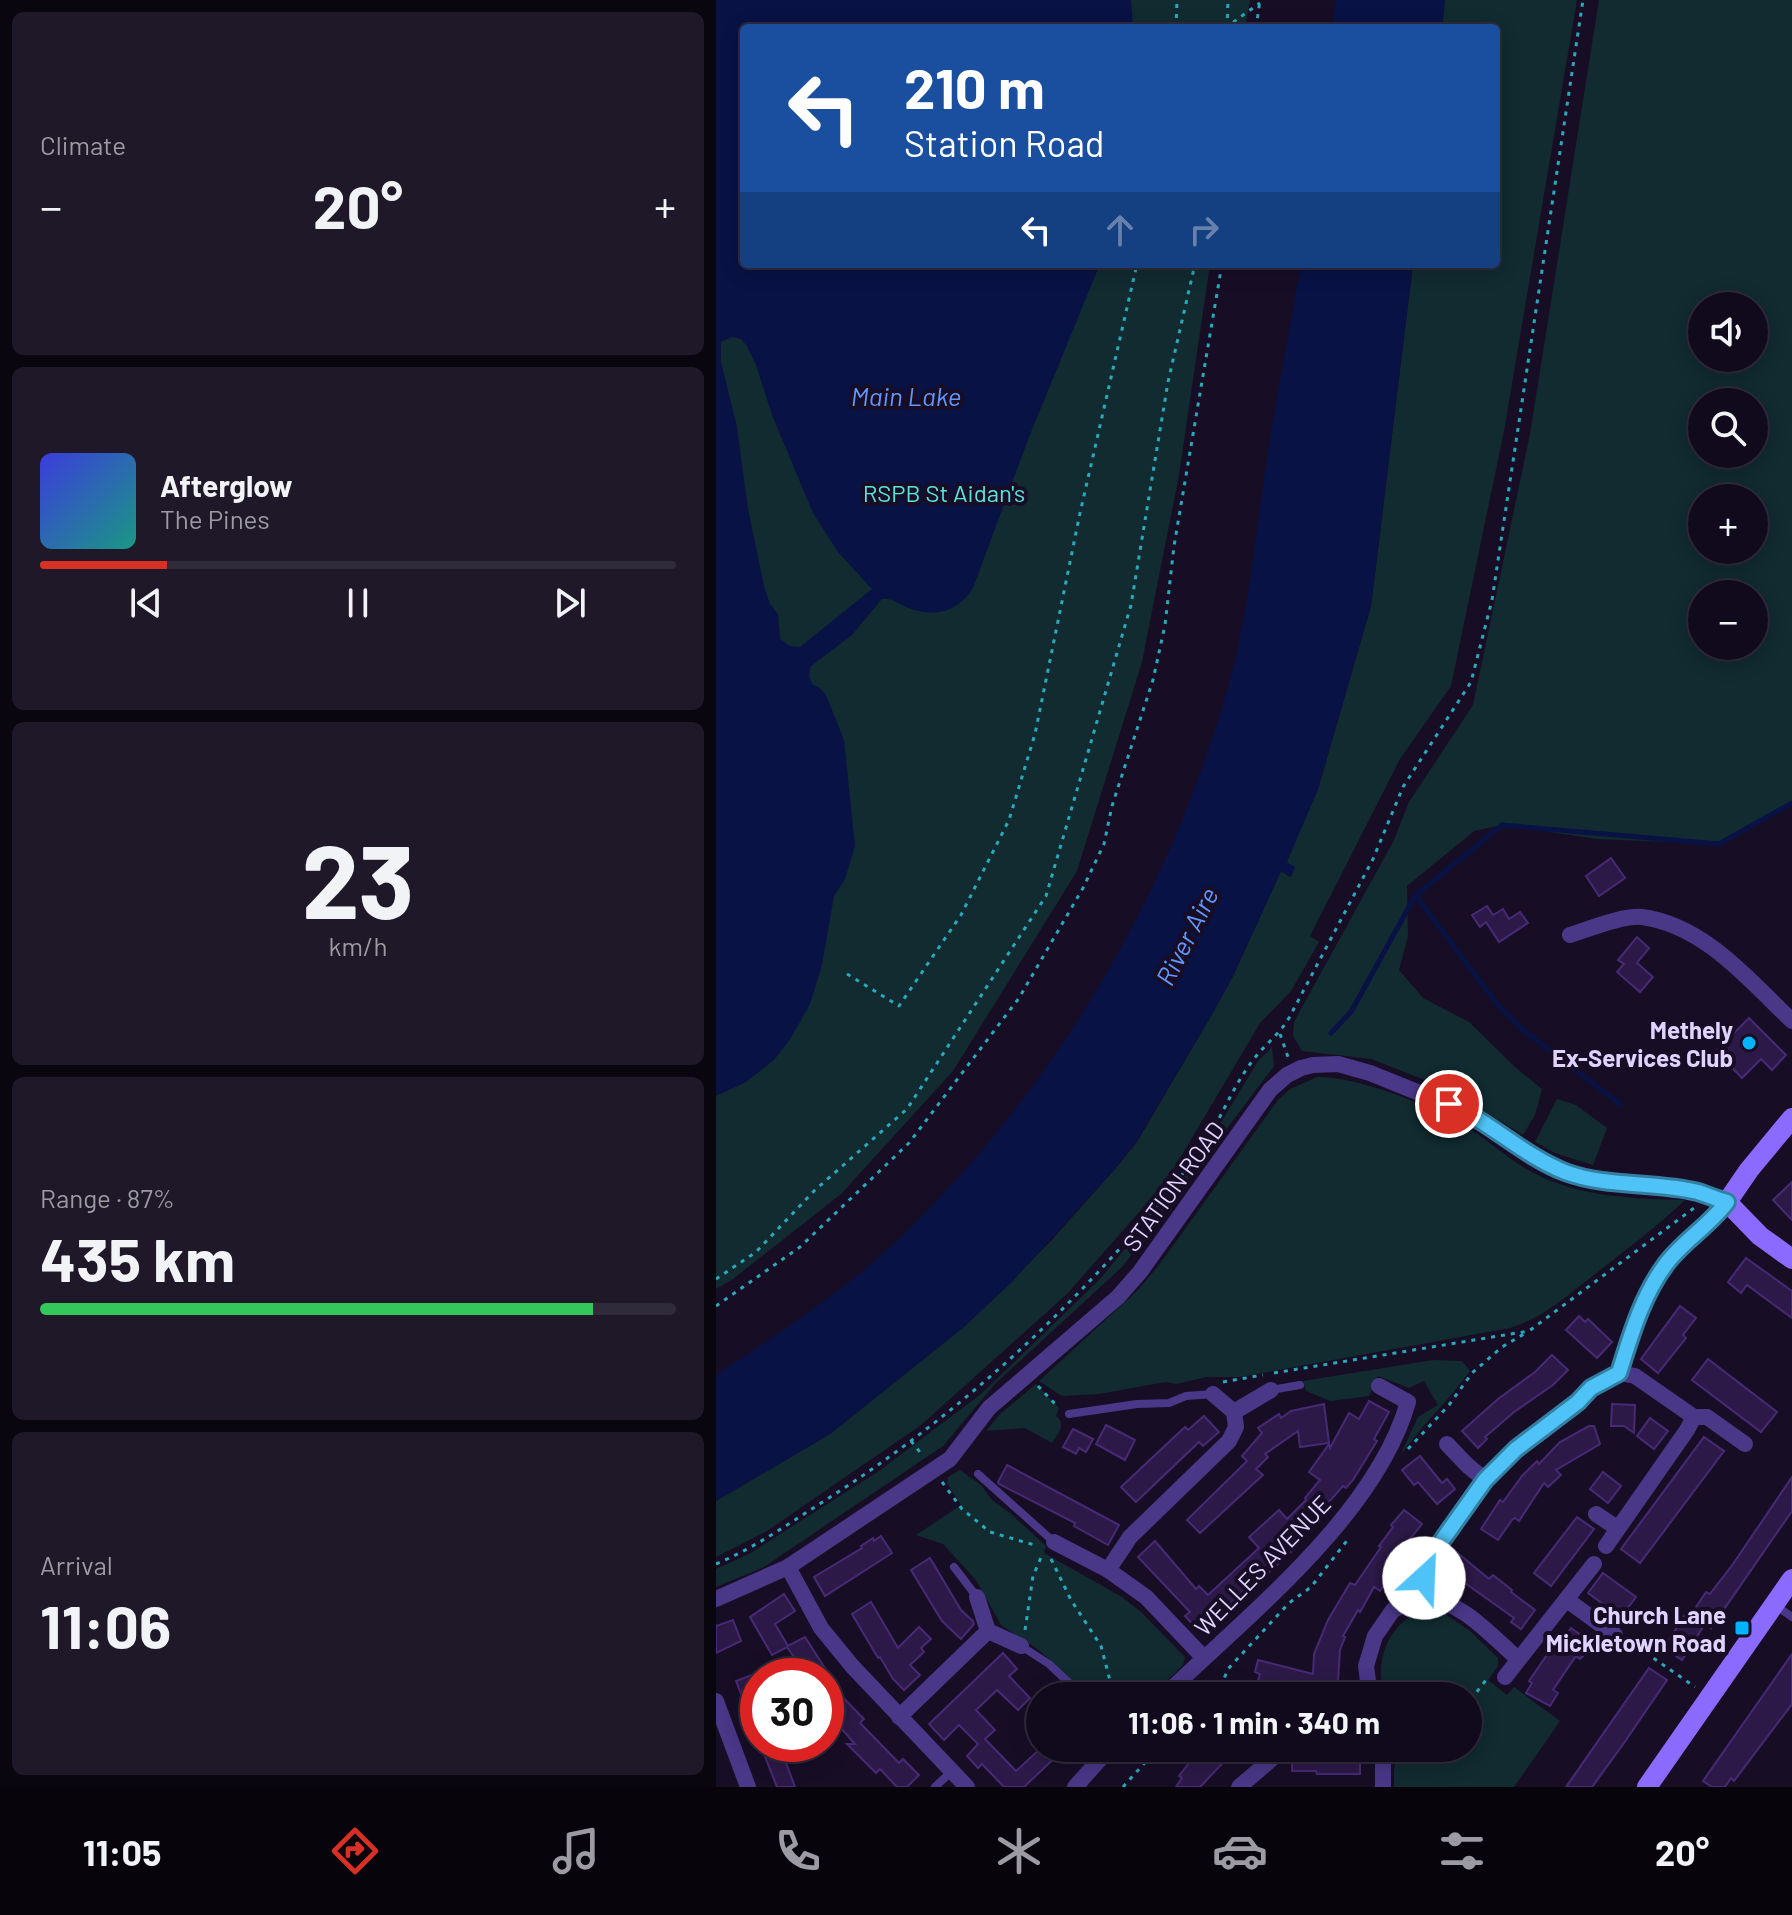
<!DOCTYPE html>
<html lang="en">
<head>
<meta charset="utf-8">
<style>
  :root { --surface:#110a1c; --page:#1e1829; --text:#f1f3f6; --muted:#9c9aa3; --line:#302b3b; --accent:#d93025 }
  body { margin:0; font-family:Barlow,sans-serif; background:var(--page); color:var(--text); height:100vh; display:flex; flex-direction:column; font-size:30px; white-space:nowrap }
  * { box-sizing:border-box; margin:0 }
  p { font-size:26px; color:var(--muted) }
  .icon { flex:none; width:44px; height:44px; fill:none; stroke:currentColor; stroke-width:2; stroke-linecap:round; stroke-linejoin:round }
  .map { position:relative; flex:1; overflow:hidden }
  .panel { display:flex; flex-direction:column; gap:12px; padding:12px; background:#09060f; width:716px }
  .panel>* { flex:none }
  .hud { position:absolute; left:24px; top:24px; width:760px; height:244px; border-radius:8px; box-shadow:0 4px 20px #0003,0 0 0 2px var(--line); background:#1a4fa0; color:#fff; overflow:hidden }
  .tools { position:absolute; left:972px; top:292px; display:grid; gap:16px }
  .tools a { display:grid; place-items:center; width:80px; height:80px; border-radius:50%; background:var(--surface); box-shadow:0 4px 20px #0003,0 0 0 2px var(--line); font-size:40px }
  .speed { position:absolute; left:24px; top:1658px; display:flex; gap:16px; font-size:40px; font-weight:700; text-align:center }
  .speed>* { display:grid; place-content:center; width:104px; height:104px; border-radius:50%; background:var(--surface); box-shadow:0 4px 20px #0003,0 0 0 2px var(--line); line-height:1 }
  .speed .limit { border:12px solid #d22; background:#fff; color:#111 }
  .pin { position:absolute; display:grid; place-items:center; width:68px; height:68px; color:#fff; margin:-34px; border:4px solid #fff; border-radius:50%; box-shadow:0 2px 8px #0007 }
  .me { position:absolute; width:88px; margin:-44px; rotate:25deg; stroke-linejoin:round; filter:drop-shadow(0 0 6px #0008) }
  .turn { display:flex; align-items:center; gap:28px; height:168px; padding:0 32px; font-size:36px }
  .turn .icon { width:104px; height:104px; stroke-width:2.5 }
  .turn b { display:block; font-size:56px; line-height:68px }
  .lanes { display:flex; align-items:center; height:76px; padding:0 32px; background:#0003; justify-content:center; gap:40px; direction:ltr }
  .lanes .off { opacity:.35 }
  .big { font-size:60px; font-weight:700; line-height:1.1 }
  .panel .tile { flex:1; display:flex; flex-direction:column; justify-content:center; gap:12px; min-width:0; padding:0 28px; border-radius:12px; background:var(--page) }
  .panel .dial { align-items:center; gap:0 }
  .dial b { font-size:104px; line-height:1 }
  .song { display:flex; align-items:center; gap:24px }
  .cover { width:96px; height:96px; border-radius:12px; background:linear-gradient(135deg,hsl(240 70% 55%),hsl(170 70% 35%)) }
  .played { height:8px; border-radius:4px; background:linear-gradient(90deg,var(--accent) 20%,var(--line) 20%) }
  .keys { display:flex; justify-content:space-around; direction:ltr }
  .heat { display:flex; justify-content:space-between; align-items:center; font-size:44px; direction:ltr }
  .charge { height:12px; border-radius:6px; background:linear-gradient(90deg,#34c759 87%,var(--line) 0) }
  .trip { position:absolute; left:310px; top:1682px; width:456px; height:80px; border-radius:40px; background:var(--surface); box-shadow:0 4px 20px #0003,0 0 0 2px var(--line); font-weight:700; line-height:80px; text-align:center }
  .dock { display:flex; height:128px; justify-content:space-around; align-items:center; background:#07040b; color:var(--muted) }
  .dock .icon { width:56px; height:56px }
  .dock .current { color:var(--accent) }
  .dock b { font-size:36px; color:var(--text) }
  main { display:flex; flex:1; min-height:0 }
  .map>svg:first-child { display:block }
  .green { fill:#112b30; fill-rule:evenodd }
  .water { fill:#081245; fill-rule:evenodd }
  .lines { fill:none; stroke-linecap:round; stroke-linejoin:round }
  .stream { stroke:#081245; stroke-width:5 }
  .building { fill:#2c1948; stroke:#472a75; stroke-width:2 }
  .path { stroke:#2aa8bc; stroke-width:3; stroke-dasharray:4 6; stroke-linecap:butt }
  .lane { stroke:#493787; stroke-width:8 }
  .street { stroke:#493787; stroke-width:16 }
  .secondary { stroke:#8b6aff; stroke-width:20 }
  .route-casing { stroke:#337fa1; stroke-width:20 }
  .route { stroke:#4fc3f7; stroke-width:14 }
  .poi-dot { fill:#00b3fe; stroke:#170e26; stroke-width:3 }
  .labels { text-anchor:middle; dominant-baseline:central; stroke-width:8; stroke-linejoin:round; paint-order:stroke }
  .park-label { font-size:24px; fill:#59e5dd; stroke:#170e26 }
  .poi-label { font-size:24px; font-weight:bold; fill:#e0d3ff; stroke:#170e26; text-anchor:end }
  .street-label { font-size:24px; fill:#e0d3ff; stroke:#170e26 }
  .water-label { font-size:26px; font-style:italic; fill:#6197ff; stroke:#170e26 }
</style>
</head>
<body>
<main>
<section class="panel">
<div class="tile"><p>Climate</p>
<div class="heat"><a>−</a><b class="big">20°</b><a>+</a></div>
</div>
<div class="tile">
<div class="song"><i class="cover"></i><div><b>Afterglow</b><p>The Pines</p></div></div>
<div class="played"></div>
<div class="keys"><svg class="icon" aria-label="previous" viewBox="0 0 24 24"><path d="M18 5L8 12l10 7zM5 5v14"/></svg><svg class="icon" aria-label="pause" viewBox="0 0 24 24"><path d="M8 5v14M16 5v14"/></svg><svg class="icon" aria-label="next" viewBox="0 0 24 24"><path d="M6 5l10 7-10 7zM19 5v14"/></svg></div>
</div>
<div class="tile dial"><b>23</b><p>km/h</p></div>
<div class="tile"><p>Range · 87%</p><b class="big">435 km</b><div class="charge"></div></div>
<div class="tile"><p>Arrival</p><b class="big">11:06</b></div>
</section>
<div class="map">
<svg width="1076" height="1787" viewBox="0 0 1076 1787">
  <rect width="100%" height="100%" fill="#170e26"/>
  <g class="green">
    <polygon points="0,0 534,0 529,28 28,28 28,264 494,264 463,475 426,662 361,871 237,1071 125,1194 17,1279 0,1289"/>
    <polygon points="729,0 861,0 788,431 735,686 684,759 594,936 603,942 575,991 544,1023 460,1165 432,1202 351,1294 205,1425 51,1531 0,1557 0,1501 114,1434 249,1326 334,1242 399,1169 421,1142 495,1016 517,976 565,871 574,877 570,862 602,789 655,606 697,264 780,264 780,28 726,28"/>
    <path d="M 883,0 L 1076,0 L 1076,803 L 1003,844 L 882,839 L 786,825 L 758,831 L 691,886 L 692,936 L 683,970 L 707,998 L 753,1022 L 799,1067 L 826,1089 L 819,1115 L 807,1135 L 732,1089 L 655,1059 L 586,1051 L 577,1036 L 578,1022 L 678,840 L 693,802 L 757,705 L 814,434 ZM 986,306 L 1038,306 L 1038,358 L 986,358 ZM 986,402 L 1038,402 L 1038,454 L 986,454 ZM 986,498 L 1038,498 L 1038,550 L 986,550 ZM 986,594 L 1038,594 L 1038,646 L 986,646 Z"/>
    <polygon points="556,1047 558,1066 406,1267 279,1384 227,1446 48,1567 0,1587 0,1569 33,1554 163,1471 265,1394 384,1279 483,1159 542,1061"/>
    <path d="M 601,1077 C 641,1076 723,1108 757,1131 C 778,1145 796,1162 818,1173 C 863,1197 919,1199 969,1200 C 942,1226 912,1248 883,1271 C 855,1292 828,1318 794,1328 L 524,1377 L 491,1377 L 460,1384 L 450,1382 L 383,1394 L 346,1396 L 323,1381 L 422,1290 L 443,1265 L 562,1100 L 574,1089 Z"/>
    <polygon points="841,1099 860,1105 891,1128 877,1165 839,1153 819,1142"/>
    <path d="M 717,1360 L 746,1361 L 754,1371 C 732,1401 705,1426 684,1456 L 702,1417 L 722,1405 L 708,1381 L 693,1388 L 662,1376 L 653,1396 L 614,1401 L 590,1391 L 587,1381 Z"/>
    <path d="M 320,1384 L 343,1408 L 340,1416 C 351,1424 342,1434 336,1443 L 309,1428 L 270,1431 L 284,1414 Z"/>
    <polygon points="244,1470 265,1485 276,1500 293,1512 330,1546 328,1553 406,1597 425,1612 469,1657 467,1665 436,1696 372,1696 323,1650 285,1625 260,1580 227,1544 200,1535 245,1505 231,1483 232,1477"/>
    <path d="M 729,1614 L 754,1631 L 782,1658 L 782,1666 L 772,1680 L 791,1695 L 798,1687 L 844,1721 L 798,1787 L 678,1787 L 678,1770 L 683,1748 L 752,1748 L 752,1696 L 669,1696 C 659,1668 668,1633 694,1617 L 713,1619 Z"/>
  </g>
  <g class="water">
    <path d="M 0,0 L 415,0 L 417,28 L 28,28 L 28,264 L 384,264 L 313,437 L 257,588 C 242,613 217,618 190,607 C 181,603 176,598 166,599 L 136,635 L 95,666 L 93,675 L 96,684 L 104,688 L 110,695 L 128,740 L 139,846 L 129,879 L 118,896 L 106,965 L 94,1004 L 75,1038 L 58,1060 L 30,1082 L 0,1096 ZM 16,337 L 25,339 L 31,346 L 40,365 L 56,415 L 97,513 L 122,552 L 156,589 L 84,647 L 74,646 L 64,639 L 62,614 L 54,604 L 48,586 L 32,509 L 21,427 L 5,362 L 5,342 Z"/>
    <polygon points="620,0 729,0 726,28 616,28"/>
    <path d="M 585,264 L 697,264 L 655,606 L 602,789 L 571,862 L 579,867 L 575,877 L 565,871 L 517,976 L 495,1016 L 420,1142 L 399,1169 L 296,1282 L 249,1326 L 114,1434 L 0,1501 L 0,1375 C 67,1331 137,1285 194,1228 C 344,1079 452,895 511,691 C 532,618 539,540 550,465 C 560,398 574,331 585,264 Z"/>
  </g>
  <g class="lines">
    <g class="stream">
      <polyline points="700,896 781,1004 806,1029 905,1105"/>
      <polyline points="615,1033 635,1012 699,896 786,825 1003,844 1076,803"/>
    </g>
  </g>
  <g class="building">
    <polygon points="895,858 909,878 883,896 870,876"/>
    <polygon points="771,906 777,915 787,909 793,919 804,912 812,923 783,942 770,922 764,927 756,915"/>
    <polygon points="921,937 933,948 921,963 937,977 924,992 901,972 908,964 902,960"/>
    <polygon points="1033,1018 1070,1055 1056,1070 1045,1059 1026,1078 1000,1051"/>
    <polygon points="1076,1182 1076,1220 1057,1200"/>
    <polygon points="1030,1258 1076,1291 1076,1318 1031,1285 1025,1293 1012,1282"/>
    <polygon points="964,1306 980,1318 967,1335 970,1338 942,1373 925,1359"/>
    <polygon points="863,1316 869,1322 872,1319 896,1342 881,1358 850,1330"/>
    <polygon points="836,1355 852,1370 837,1385 798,1412 769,1437 771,1439 762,1448 746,1431 782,1399 819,1372"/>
    <polygon points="992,1359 1061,1412 1045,1432 976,1380"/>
    <polygon points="653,1401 673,1412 658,1439 661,1441 637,1480 630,1488 627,1486 580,1539 583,1542 578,1549 548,1577 545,1574 484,1632 469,1616 474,1612 422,1557 439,1541 480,1589 483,1586 492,1595 543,1548 533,1537 563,1510 571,1519 590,1500 589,1498 604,1480 593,1472 613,1444 614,1448 633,1413 643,1419"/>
    <polygon points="608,1404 613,1443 584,1447 582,1431 549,1454 552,1457 540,1469 547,1475 484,1533 471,1520 531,1461 526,1456 546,1433 542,1428 563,1414 565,1418 575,1411"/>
    <polygon points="896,1404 919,1405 918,1433 908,1426 895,1426"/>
    <polygon points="488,1416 503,1432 487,1446 483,1442 420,1502 405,1487 469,1427 472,1430"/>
    <polygon points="934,1418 952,1431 938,1449 921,1436"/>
    <polygon points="390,1425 419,1440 409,1460 380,1444"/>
    <polygon points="873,1426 878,1426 884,1444 840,1470 845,1475 832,1487 828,1483 803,1521 799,1518 796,1520 782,1540 765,1529 784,1500 787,1502 806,1476 821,1461 823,1464 844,1442"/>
    <polygon points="357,1429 377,1439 370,1452 363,1448 360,1454 347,1447"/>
    <polygon points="988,1437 1008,1451 924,1563 905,1549"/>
    <polygon points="704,1456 726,1483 731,1479 739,1489 721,1504 702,1482 698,1485 686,1470"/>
    <polygon points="291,1465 403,1525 392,1545 358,1526 359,1523 283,1484 282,1482"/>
    <polygon points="887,1472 905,1486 892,1503 874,1489"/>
    <polygon points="1076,1477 1076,1511 995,1628 989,1624 966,1660 948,1648 968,1616 972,1619 990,1592 994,1594 1017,1564"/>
    <polygon points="688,1510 706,1524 691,1543 693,1544 677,1567 680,1569 664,1591 658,1587 644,1612 642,1610 627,1636 629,1637 624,1650 621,1696 596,1696 596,1688 571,1681 568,1691 541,1684 544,1674 539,1672 542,1660 597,1674 598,1654 612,1620 634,1583 639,1585 665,1547 663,1546 677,1527 675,1525"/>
    <polygon points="861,1517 878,1529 835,1586 818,1573"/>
    <polygon points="165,1536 176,1553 109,1596 98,1577 146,1548 145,1546 157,1538 158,1541"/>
    <polygon points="737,1549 773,1579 777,1575 796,1590 795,1592 819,1610 805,1629 795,1622 798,1618 725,1566"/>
    <polygon points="214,1558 245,1610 257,1621 258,1624 245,1639 226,1621 195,1570"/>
    <polygon points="887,1573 920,1597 905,1617 872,1593"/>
    <polygon points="68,1594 79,1611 59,1624 72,1646 89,1637 114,1676 91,1676 71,1647 56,1655 34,1617"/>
    <polygon points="155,1602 182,1648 203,1627 215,1639 205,1648 208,1652 194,1665 204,1675 188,1690 177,1679 164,1657 162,1658 136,1614"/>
    <polygon points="17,1620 25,1641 0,1653 0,1626"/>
    <polygon points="855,1628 879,1645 864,1659 860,1656 837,1690 842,1693 834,1706 810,1693 816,1683 813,1681 835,1649 840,1651"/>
    <polygon points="287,1653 301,1669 293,1676 314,1698 302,1710 281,1690 260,1710 279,1730 269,1739 300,1771 325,1748 349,1748 308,1787 288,1787 266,1764 262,1768 251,1756 262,1744 243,1725 228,1740 213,1724"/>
    <polygon points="1076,1654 1076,1704 1018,1781 1015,1778 1009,1787 996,1787 987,1781"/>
    <polygon points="933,1668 951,1680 908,1743 876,1787 850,1787"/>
    <polygon points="38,1674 42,1685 41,1735 20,1681"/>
    <polygon points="110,1680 148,1719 144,1723 183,1763 187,1759 203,1775 191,1787 181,1787 164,1769 160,1773 131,1744 139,1744 110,1711"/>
    <polygon points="44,1744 63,1744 79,1787 61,1787"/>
    <polygon points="489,1748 521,1748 484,1787 460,1787 466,1778 463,1776 473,1763"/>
    <polygon points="576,1750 644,1751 644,1774 601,1774 600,1771 576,1771"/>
  </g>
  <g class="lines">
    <g class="path">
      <polyline points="460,28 461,0"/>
      <polyline points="509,28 544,3"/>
      <polyline points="511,28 512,0"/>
      <polyline points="540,28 544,0"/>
      <polyline points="131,974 183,1006 245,915 293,820 319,734 364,513 421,264"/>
      <polyline points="564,1034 572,1057"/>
      <polyline points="0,1279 40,1252 98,1191 191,1109 330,896 415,605 452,382 479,264"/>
      <polyline points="0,1306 84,1247 193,1143 303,998 367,888 388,844 396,806 437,680 449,625 458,546 506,264"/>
      <polyline points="558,1373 813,1331 978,1208"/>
      <polyline points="507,1382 547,1375"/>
      <polyline points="322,1386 342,1407"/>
      <polyline points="195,1441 207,1456"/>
      <polyline points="692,1449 733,1405 756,1373 786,1347 808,1334"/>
      <polyline points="226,1482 246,1509 274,1532 322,1546"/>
      <polyline points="335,1559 355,1600 385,1646 398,1696"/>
      <path d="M 0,1564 C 38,1548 71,1525 105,1503 C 249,1412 375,1293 479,1158 C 502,1128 514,1089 538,1059 C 549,1044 563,1035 573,1018 L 657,859 L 687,787 L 755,682 L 776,600 L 867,0"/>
      <polyline points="309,1630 317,1576 327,1553"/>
      <polyline points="913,1641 979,1687"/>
      <polyline points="501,1696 512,1669 573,1603 595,1587 633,1538"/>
      <polyline points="752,1709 753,1702 773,1676"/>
      <polyline points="684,1752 705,1752 713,1748"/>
      <polyline points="407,1787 442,1748"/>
    </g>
    <g class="lane">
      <polyline points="555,1390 584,1385"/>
      <polyline points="353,1414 421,1404 453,1403 470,1396 497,1394"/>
      <polyline points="262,1474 338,1542"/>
      <polyline points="238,1567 261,1597"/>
      <polyline points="1059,1605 1076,1617"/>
      <polyline points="305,1646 333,1664 367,1696"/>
      <polyline points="219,1787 236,1771"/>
    </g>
    <g class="street">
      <path d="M 854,935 C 873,929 907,915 926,917 C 988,925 1033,980 1076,1021"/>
      <polyline points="903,1373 919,1376 978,1417 991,1417 1029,1444"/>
      <polyline points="518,1412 555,1390"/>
      <polyline points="731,1444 751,1465 769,1480"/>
      <polyline points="880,1514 901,1528"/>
      <polyline points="338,1542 392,1570 430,1597 488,1658"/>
      <polyline points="890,1546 971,1430 978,1417"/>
      <polyline points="72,1567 105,1628 136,1666 251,1787"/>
      <polyline points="392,1570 414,1537 513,1441 520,1427 518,1412 497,1394"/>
      <path d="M 707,1595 C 751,1606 769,1630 802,1659"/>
      <polyline points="261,1597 272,1631 305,1646"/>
      <path d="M 0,1599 L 72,1567 L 234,1459 L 273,1408 L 402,1297 L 424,1272 L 554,1090 L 571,1075 L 585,1068 L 597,1065 L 622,1064 L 654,1073 L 753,1113 L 809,1152 L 851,1173 L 877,1180 L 982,1192 L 1011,1202 C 993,1226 967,1241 950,1264 C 925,1296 915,1335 903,1373 L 875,1388 L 862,1402 L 800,1449 L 769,1480 L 715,1556 L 708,1578 L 707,1595"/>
      <polyline points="851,1600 899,1635"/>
      <polyline points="789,1677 878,1564"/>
      <polyline points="523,1693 528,1696"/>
      <path d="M 448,1696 C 531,1616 660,1515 692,1402 L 663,1386"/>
      <polyline points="654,1696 650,1666 659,1636 677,1610 707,1595"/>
      <polyline points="0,1701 32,1787"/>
      <polyline points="183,1717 272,1631"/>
      <polyline points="359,1787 394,1748"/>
      <polyline points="523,1787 558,1757 563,1748"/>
      <polyline points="667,1787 667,1748"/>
    </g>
    <g class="secondary">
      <polyline points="1076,1118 1033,1170 1011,1202 1044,1236 1076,1259"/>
      <polyline points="931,1787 1076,1579"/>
    </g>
  </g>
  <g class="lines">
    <defs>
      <path id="route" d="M 708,1578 L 715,1556 L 769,1480 L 800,1449 L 862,1402 L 875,1388 L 903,1373 C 915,1335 926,1296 950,1264 C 967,1241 993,1226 1011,1202 C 1001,1199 991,1195 982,1192 C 938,1181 892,1188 849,1172 C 806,1155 775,1122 733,1104"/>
    </defs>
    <use href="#route" class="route-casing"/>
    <use href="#route" class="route"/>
  </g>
  <g class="poi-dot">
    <circle cx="1033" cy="1043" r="8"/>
    <rect x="1018" y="1620" width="16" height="16" rx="4"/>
  </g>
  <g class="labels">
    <g class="park-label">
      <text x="228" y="492">RSPB St Aidan's</text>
    </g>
    <g class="poi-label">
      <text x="1017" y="1029">Methely<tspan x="1017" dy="28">Ex-Services Club</tspan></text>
      <text x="1010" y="1614">Church Lane<tspan x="1010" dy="28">Mickletown Road</tspan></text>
    </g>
    <g class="street-label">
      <text transform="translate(457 1186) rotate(-54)">STATION ROAD</text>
      <text transform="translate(546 1565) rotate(-46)">WELLES AVENUE</text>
    </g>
    <g class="water-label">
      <text x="190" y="395">Main Lake</text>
      <text transform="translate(470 936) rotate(-63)">River Aire</text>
    </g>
  </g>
</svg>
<div class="tools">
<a><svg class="icon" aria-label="sound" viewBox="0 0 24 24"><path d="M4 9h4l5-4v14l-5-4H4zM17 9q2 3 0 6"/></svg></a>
<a><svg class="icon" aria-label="search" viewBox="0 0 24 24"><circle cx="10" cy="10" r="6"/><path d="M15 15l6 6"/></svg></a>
<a>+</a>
<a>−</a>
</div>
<div class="speed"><div class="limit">30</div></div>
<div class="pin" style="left:733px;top:1104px;background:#d93025"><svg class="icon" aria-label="arrive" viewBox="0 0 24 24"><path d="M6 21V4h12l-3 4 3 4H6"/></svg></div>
<svg class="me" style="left:708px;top:1578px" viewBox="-20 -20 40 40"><circle r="19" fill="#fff"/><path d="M0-13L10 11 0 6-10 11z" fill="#4fc3f7"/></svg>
<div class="trip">11:06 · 1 min · 340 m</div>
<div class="hud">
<div class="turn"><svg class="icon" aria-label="left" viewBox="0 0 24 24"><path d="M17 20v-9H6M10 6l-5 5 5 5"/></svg><div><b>210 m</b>Station Road</div></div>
<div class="lanes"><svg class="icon" aria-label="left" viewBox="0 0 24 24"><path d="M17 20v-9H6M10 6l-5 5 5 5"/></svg><svg class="icon off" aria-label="ahead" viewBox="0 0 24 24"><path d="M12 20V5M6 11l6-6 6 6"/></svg><svg class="icon off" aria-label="right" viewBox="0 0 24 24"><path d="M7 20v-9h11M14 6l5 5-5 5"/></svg></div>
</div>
</div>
</main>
<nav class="dock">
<b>11:05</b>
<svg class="icon current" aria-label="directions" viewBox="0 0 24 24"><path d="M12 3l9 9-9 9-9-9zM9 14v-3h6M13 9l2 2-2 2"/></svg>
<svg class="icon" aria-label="music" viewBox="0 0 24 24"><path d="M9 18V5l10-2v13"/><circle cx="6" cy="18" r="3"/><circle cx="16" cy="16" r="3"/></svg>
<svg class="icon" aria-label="phone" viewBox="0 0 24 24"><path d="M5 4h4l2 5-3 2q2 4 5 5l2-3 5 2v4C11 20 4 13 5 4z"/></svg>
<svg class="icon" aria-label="climate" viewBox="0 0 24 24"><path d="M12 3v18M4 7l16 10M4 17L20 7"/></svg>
<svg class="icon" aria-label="car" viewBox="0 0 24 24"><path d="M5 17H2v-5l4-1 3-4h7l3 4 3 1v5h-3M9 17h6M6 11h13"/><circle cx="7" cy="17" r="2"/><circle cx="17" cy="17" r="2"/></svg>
<svg class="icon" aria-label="filters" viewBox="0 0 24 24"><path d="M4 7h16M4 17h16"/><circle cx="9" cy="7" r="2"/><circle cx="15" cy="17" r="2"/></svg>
<b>20°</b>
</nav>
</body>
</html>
